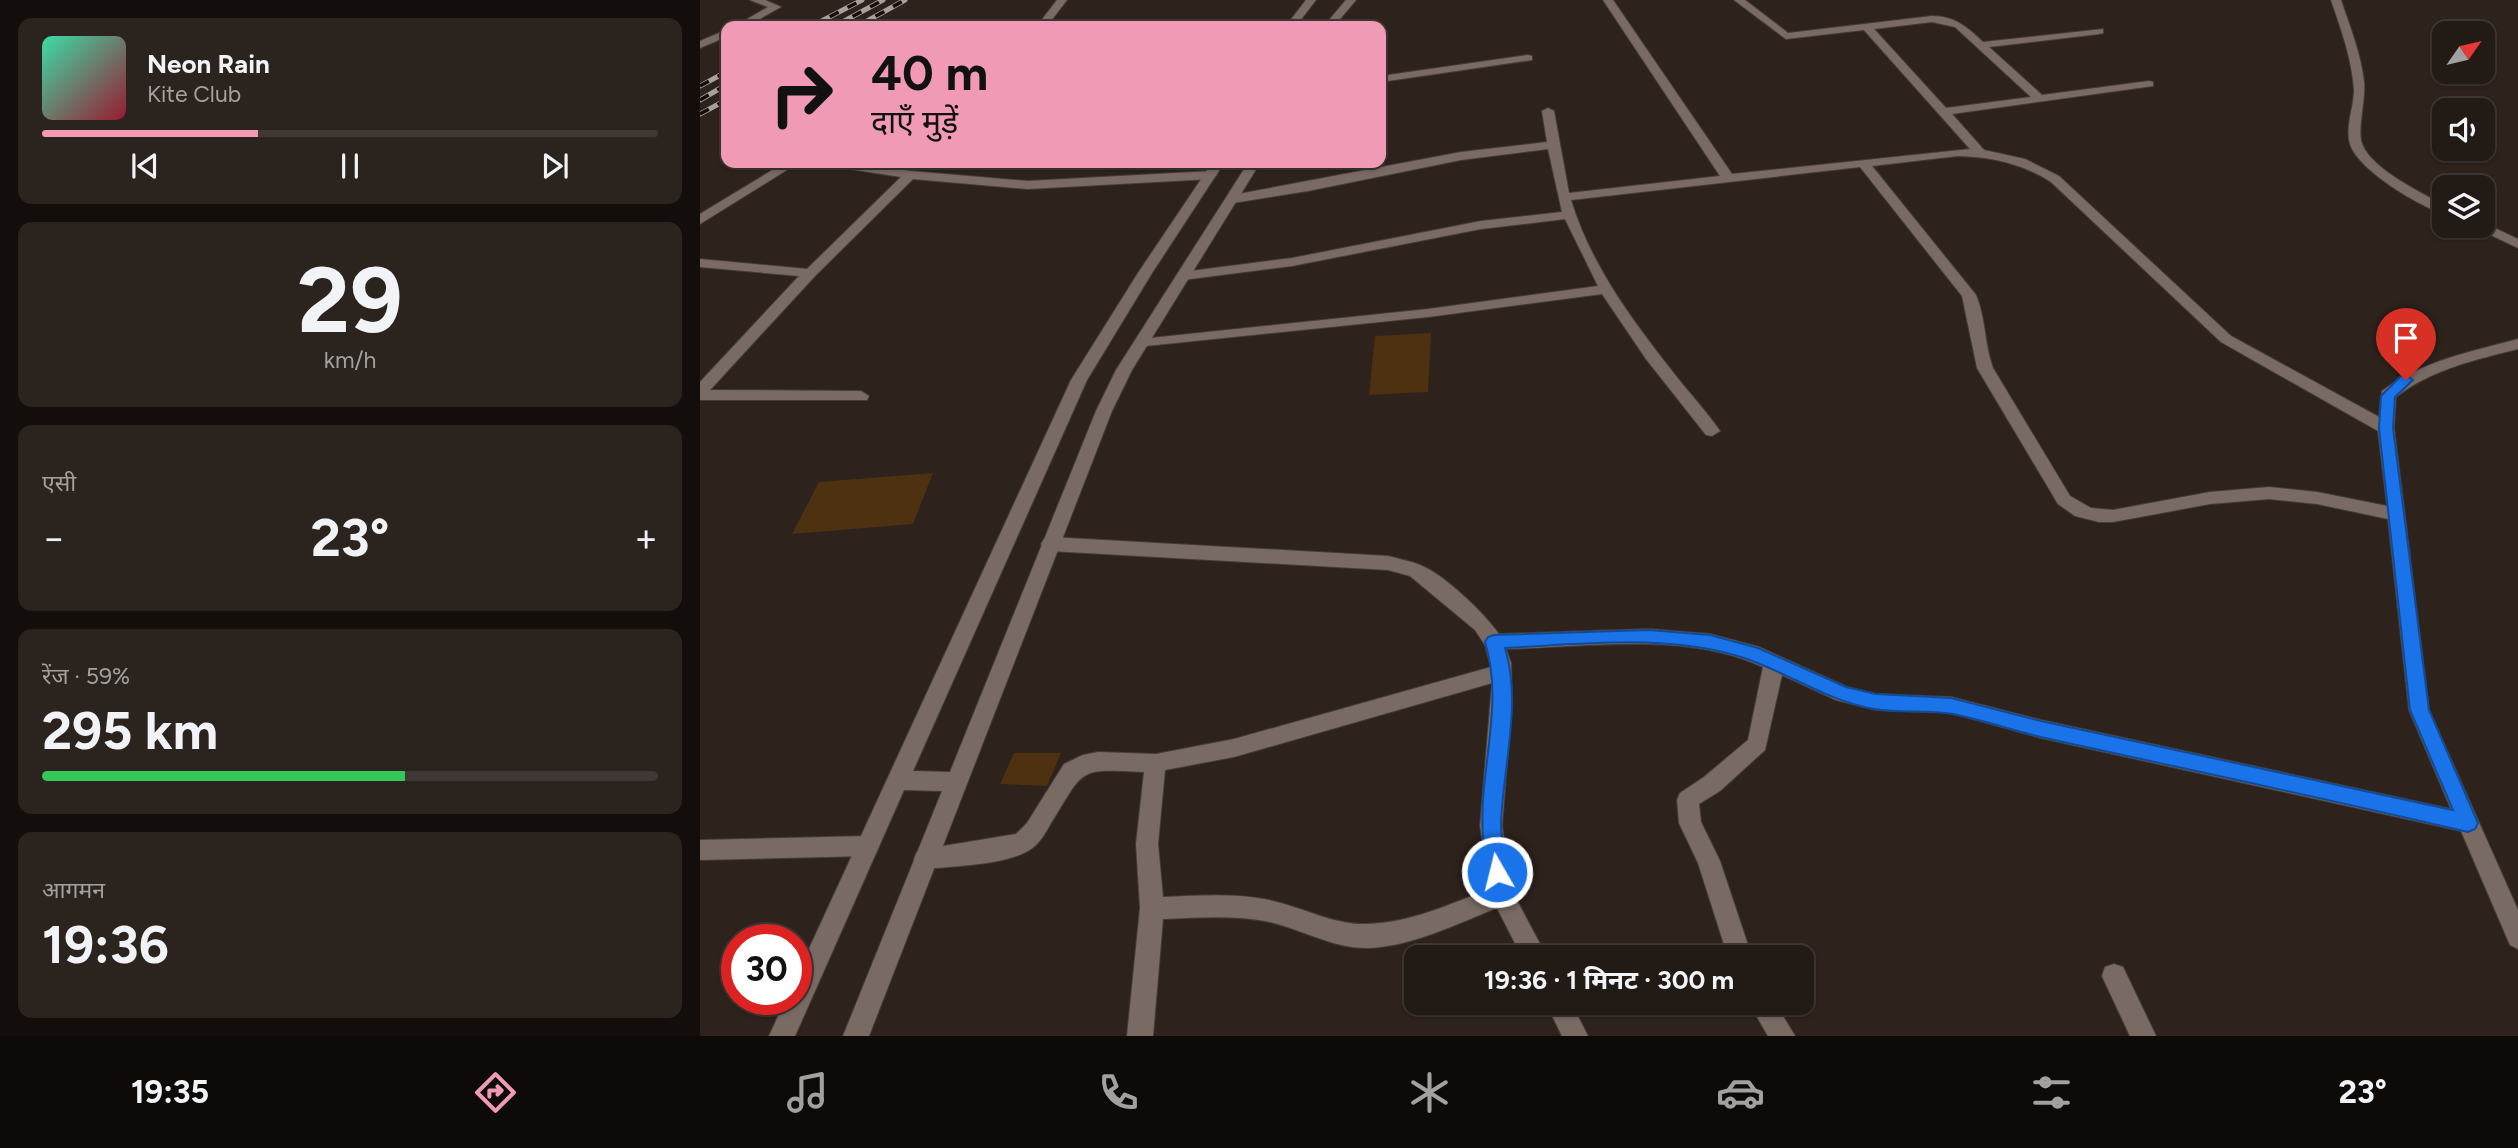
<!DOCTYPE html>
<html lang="hi">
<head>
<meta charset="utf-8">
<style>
  :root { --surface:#221a15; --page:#2a231e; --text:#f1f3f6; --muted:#a2a1a0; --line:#3f3834; --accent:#f09ab5 }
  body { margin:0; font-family:Figtree,"Noto Sans Devanagari",sans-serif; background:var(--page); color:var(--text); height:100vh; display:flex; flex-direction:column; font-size:26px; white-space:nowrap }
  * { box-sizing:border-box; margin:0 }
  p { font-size:23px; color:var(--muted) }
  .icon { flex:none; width:38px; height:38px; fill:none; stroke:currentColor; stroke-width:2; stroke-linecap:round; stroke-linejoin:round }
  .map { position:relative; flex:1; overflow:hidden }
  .side { display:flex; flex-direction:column; gap:18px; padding:18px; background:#130e0c; width:700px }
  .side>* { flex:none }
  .hud { position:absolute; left:21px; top:21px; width:665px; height:147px; border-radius:14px; box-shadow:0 2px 5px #0004,0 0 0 2px var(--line); background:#f09ab5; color:#111; overflow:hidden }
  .needle { width:46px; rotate:56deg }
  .controls { position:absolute; left:1732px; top:21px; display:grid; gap:14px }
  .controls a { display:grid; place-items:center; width:63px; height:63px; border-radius:14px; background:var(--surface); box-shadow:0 2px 5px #0004,0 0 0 2px var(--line); font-size:35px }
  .speed { position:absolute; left:21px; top:924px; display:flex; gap:14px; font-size:35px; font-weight:700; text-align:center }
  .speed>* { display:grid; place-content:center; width:91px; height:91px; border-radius:50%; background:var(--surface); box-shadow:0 2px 5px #0004,0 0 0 2px var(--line); line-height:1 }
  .speed .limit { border:10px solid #d22; background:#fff; color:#111 }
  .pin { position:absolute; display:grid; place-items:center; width:60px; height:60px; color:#fff; margin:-72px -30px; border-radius:50% 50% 50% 0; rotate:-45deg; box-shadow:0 0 7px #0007 }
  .pin .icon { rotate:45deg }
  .me { position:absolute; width:77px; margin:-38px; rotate:352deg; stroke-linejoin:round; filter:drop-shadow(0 0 5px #0008) }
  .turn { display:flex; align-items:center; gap:24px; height:147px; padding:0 35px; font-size:32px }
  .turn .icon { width:91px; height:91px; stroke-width:2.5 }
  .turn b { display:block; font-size:49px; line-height:60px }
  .big { font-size:52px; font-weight:700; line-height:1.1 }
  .side .tile { flex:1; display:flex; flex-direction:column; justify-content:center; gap:10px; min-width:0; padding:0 24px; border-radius:14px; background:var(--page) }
  .side .dial { align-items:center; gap:0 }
  .dial b { font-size:91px; line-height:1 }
  .song { display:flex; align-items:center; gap:21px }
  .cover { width:84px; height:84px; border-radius:10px; background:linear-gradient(135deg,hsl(160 70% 55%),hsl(350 70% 35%)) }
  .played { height:7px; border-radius:4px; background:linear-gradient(90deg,var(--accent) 35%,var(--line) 35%) }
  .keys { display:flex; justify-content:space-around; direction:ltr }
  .heat { display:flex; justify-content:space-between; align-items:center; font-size:38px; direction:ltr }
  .charge { height:10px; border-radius:5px; background:linear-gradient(90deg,#34c759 59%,var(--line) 0) }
  .trip { position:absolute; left:704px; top:945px; width:410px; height:70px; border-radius:14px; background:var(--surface); box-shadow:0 2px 5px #0004,0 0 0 2px var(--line); font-weight:700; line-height:70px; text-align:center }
  .menu { display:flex; height:112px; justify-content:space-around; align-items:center; background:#0e0a08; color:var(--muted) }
  .menu .icon { width:49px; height:49px }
  .menu .current { color:var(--accent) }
  .menu b { font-size:32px; color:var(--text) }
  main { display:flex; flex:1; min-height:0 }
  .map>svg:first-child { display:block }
  .building { fill:#4d3111 }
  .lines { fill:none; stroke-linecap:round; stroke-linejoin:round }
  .minor-casing { stroke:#463d39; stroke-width:2 }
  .secondary-casing { stroke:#463d39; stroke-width:2 }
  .minor { fill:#796a64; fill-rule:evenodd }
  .secondary { fill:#796a64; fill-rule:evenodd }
  .rail-casing { stroke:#a9a09c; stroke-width:5 }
  .rail { stroke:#120c0a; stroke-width:3.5; stroke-dasharray:10; stroke-linecap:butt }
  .route { fill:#1a73e8; stroke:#114b97; stroke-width:2 }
</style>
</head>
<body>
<main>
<section class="side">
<div class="tile">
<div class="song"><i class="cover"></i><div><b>Neon Rain</b><p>Kite Club</p></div></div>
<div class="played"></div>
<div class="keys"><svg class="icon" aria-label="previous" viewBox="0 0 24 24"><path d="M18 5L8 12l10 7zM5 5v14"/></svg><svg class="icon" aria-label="pause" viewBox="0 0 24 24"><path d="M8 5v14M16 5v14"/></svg><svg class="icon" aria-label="next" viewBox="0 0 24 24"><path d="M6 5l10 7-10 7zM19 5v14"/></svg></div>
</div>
<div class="tile dial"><b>29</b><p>km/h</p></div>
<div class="tile"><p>एसी</p>
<div class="heat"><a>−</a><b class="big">23°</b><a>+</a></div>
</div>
<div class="tile"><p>रेंज · 59%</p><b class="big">295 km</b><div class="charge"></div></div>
<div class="tile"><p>आगमन</p><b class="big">19:36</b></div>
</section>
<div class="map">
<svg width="1818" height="1036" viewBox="0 0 1818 1036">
  <rect width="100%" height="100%" fill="#2d221c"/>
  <g class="building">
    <polygon points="731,333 728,392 669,395 675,336"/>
    <polygon points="233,473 213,524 92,534 119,482"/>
    <polygon points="314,753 361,753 347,786 300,784"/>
  </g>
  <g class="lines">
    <defs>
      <g id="minor">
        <polygon points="50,0 65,0 81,7 47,26 35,26 68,7"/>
        <polygon points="357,0 367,0 347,26 337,26"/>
        <path d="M 903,0 L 913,0 L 1032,174 L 1270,149 L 1164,30 L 1086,39 L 1034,0 L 1045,0 L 1088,33 L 1232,16 C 1255,16 1267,27 1283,42 L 1403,29 L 1403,33 L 1399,34 L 1289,47 L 1342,95 L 1449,81 L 1453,82 L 1453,86 L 1252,114 L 1284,150 L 1325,159 L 1359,176 L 1531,336 L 1679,417 L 1682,391 C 1722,361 1770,352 1818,339 L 1818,349 C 1775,360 1732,369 1696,397 L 1694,428 L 1729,710 L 1818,910 L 1818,949 L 1810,945 L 1761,831 L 1341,738 L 1251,713 L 1176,710 L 1136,700 L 1082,675 L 1065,750 L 1020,791 L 999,804 L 1001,822 L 1020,861 L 1052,957 L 1028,957 L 998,863 L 979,823 L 977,800 L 980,793 L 1004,777 L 1048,740 L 1063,667 C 985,631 889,647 806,649 L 811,663 L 812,699 L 802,826 L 813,893 L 847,957 L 822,957 L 797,908 C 756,924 713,946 669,948 C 632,949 600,928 565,921 C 532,915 496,918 463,919 L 453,1036 L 427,1036 L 440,908 L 436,844 L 444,772 C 377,769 386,767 351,823 C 346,832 340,843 331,849 C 308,865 254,866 225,869 L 217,866 L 214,859 L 217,852 L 225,849 L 316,834 L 327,823 L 364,764 L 383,755 L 398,752 L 456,754 L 534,739 L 791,667 L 785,645 L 775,630 L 710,576 L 688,570 L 350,551 L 344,549 L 341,544 L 344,539 L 350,537 L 688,556 C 699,559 710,561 720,565 C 745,575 784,613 799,634 L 949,629 L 1010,634 L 1059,647 L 1147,687 L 1176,694 L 1251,697 L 1341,720 L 1751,809 L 1709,710 L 1688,519 L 1617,504 L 1569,499 L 1510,504 L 1413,522 L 1399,522 L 1375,516 L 1358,504 L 1277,368 L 1262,296 L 1160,167 L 871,200 C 891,266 934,323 976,376 C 990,394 1007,412 1020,431 L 1012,436 L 1006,435 L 946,359 L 902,294 L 728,317 L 436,347 L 434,344 L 441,339 L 728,309 L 898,286 L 865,219 L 781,229 L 592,266 L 483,280 L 476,276 L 483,272 L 592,258 L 781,221 L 862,212 L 848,149 L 761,160 L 608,191 L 533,203 L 527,199 L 533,195 L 761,152 L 847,142 L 842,111 L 848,108 L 854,111 L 869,193 L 1020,176 ZM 1232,22 L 1255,27 L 1331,97 L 1246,108 L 1174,29 ZM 1258,156 C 1292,157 1321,163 1351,182 L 1521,342 L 1678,431 L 1687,506 L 1617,492 L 1569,487 L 1510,492 L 1413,510 L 1391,508 L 1370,496 L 1293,368 C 1284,344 1286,318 1276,295 L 1172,166 ZM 792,683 L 780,826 L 790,889 C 750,904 710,923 667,924 C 631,925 599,905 564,899 C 531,893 496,896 463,897 L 458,844 L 465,770 L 534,757 Z"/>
        <path d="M 1631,0 L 1641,0 C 1650,27 1661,54 1664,82 C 1666,101 1656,132 1663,146 C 1673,169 1722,194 1745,205 L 1745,214 C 1720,207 1658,170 1650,144 C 1645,127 1654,107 1654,90 C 1652,59 1641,29 1631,0 Z"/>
        <polygon points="26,30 26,37 0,48 0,41"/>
        <polygon points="828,55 832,56 832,60 681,82 681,76"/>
        <polygon points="84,163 98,163 0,224 0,214"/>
        <polygon points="130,163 157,163 210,171 328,181 511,171 517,175 511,179 328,189 213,179 115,276 10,390 161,391 169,396 167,400 0,400 0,382 99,276 0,267 0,259 107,269 201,177 136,167"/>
        <polygon points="1784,223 1818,239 1818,248 1772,226 1783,226"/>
        <polygon points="168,836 176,839 179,846 176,853 168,856 0,860 0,840"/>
        <polygon points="1414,964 1423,967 1456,1036 1430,1036 1402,976 1405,967"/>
        <polygon points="846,1003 871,1003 888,1036 862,1036"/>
        <polygon points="1049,1003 1075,1003 1095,1036 1068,1036"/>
      </g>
      <g id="secondary">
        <polygon points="606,0 616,0 596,26 586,26"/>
        <polygon points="646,0 656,0 634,26 624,26"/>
        <polygon points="512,163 524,163 452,273 387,380 213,771 250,772 396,411 416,370 548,163 560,163 432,370 412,411 169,1036 143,1036 242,791 204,790 95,1036 69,1036 86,999 96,999 96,977 371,380 438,273"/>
      </g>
    </defs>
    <use href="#minor" class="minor-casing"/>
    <use href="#secondary" class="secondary-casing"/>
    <use href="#minor" class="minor"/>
    <use href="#secondary" class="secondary"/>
    <defs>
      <g id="rail">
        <polyline points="112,26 162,0"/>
        <polyline points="135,26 183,0"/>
        <polyline points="158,26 205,0"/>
        <polyline points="0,86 26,72"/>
        <polyline points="0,100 26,85"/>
        <polyline points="0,114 26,100"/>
      </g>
    </defs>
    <use href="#rail" class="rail-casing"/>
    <use href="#rail" class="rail"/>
  </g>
  <path class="route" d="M 1706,375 L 1713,380 L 1695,397 L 1693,428 L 1729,710 L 1778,823 L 1775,829 L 1768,832 C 1628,799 1486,769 1345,738 C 1314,731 1284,720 1253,714 C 1227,709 1200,714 1174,709 C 1128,701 1090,674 1047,659 C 971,633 883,644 805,648 C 822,703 803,767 801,823 C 801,839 805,856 808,872 L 805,879 L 797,882 L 790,879 C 786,869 785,858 784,847 C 775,779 806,709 785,642 L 788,637 L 794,635 L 949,630 L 1010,635 L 1058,648 L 1146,687 L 1176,694 L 1251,698 L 1341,721 L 1753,810 L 1710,710 L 1679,428 L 1681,396 L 1701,376 Z"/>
</svg>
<div class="controls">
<a><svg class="needle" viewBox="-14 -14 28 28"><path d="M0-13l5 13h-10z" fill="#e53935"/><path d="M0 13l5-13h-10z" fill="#a2a1a0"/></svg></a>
<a><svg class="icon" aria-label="sound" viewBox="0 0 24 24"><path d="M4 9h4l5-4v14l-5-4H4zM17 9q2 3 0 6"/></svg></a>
<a><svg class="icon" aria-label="layers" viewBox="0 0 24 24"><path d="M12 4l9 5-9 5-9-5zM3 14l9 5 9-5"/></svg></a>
</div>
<div class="speed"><div class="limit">30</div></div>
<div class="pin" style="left:1706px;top:380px;background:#d93025"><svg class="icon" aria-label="arrive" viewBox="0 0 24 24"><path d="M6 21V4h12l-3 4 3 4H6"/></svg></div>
<svg class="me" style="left:797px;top:872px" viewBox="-20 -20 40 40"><circle r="17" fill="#1a73e8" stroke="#fff" stroke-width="3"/><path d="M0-11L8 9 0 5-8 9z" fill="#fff"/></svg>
<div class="trip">19:36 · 1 मिनट · 300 m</div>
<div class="hud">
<div class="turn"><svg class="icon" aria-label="right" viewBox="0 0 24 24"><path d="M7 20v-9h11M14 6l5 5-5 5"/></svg><div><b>40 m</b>दाएँ मुड़ें</div></div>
</div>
</div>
</main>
<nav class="menu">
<b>19:35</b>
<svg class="icon current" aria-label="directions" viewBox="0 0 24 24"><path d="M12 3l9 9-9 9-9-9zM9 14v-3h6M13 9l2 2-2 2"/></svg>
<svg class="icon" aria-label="music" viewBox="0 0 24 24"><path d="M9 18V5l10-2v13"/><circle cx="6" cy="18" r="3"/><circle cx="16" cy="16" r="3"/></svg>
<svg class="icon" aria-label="phone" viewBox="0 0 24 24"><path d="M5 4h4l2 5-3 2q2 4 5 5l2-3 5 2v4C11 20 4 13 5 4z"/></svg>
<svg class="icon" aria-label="climate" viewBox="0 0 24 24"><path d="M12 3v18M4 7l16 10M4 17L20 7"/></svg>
<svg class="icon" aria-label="car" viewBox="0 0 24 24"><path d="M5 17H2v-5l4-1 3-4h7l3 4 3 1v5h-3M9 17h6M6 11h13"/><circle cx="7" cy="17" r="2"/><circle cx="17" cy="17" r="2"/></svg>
<svg class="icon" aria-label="filters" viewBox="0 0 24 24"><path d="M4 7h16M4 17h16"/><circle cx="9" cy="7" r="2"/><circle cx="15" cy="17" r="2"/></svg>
<b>23°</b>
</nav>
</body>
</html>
